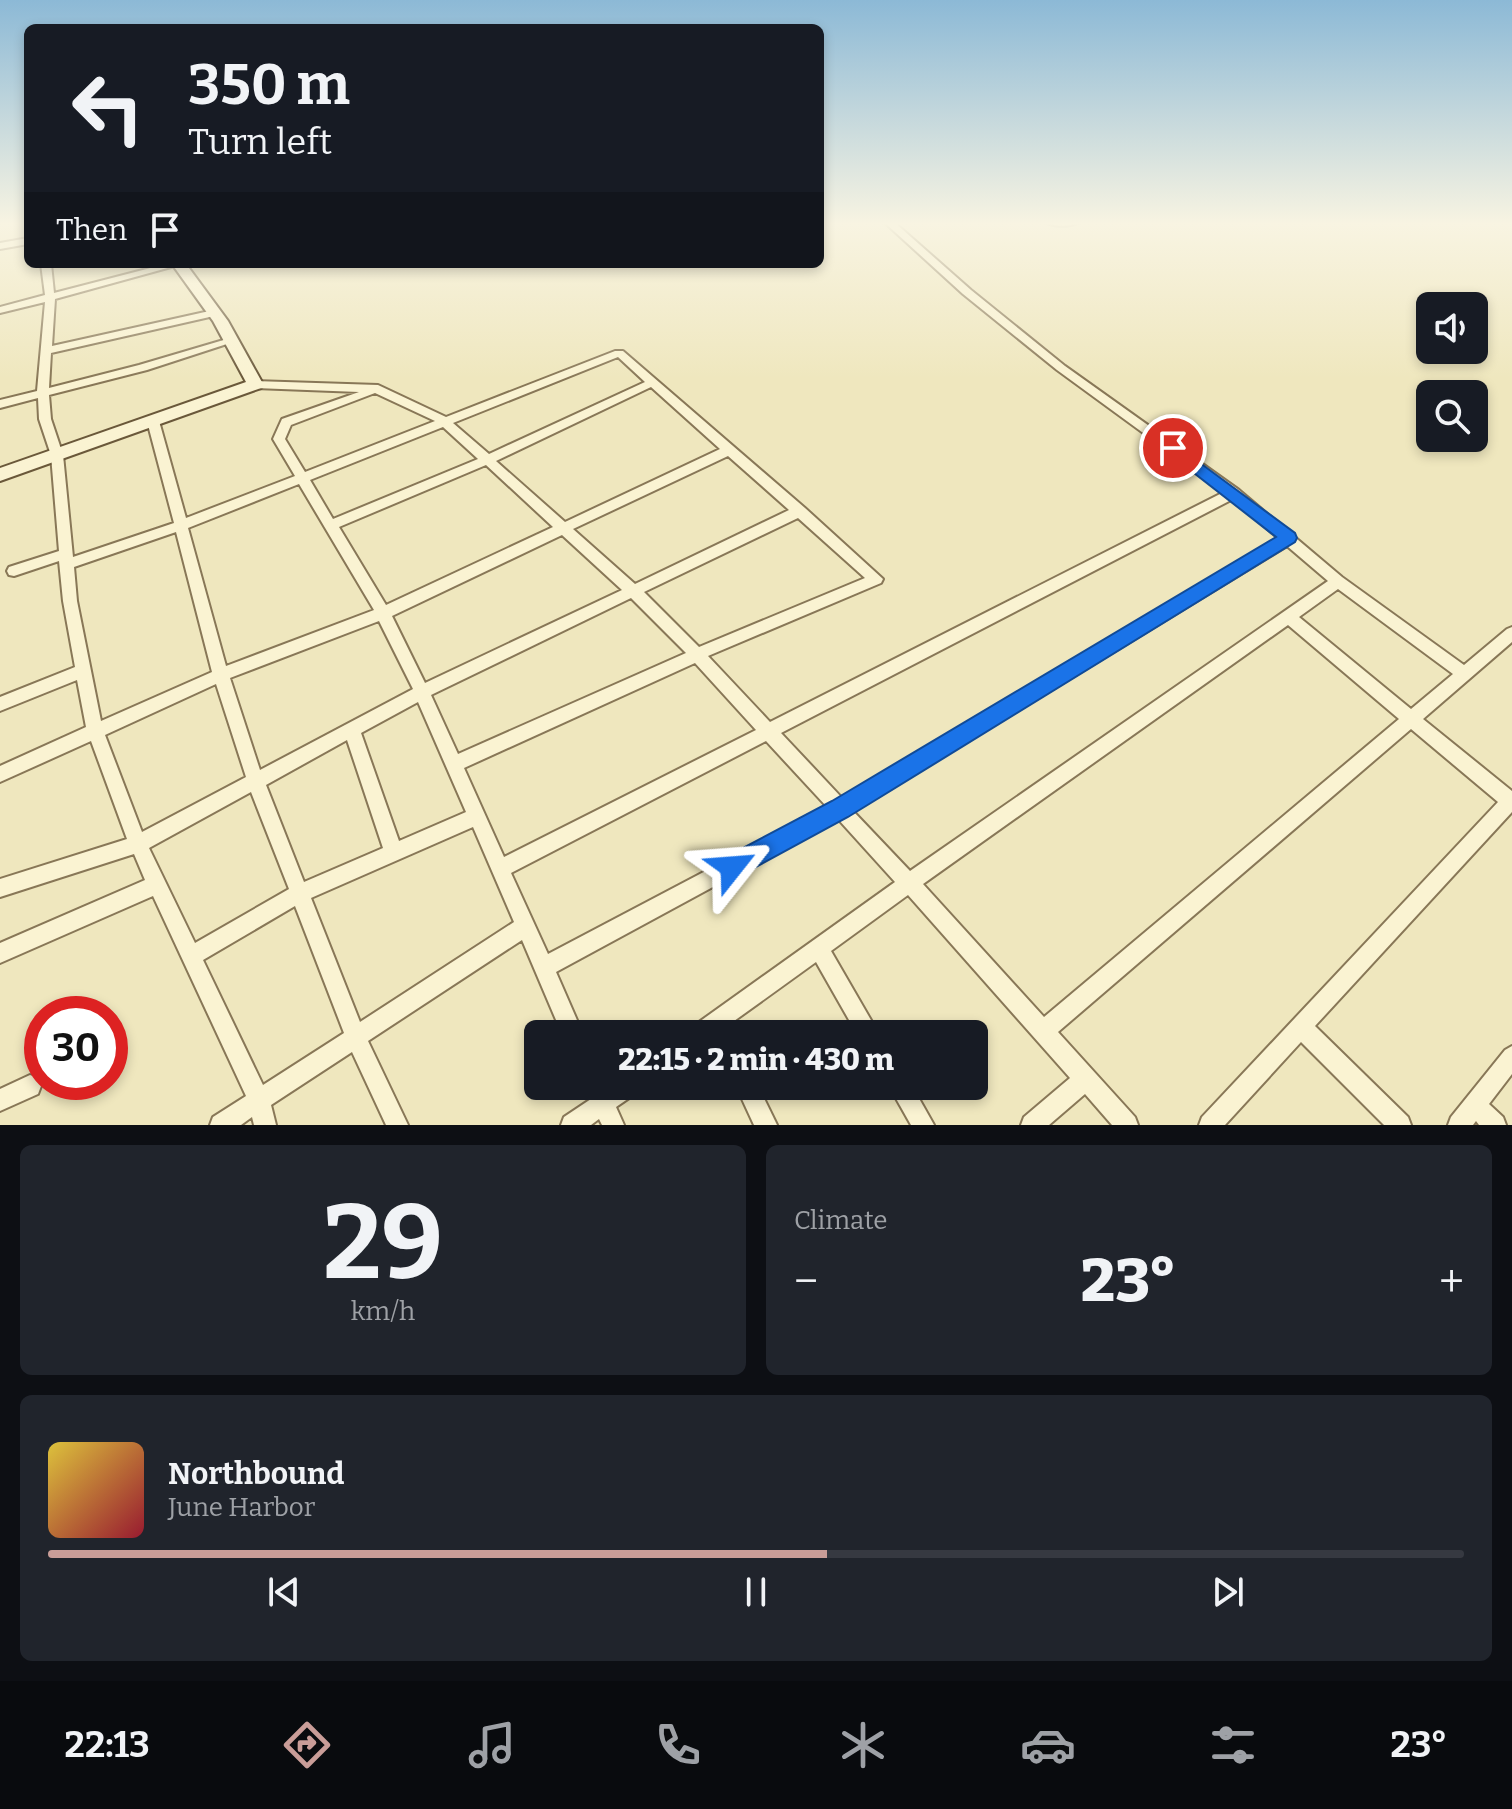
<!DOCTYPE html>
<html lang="en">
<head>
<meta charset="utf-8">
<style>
  :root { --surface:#171b24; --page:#20242c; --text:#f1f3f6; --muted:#9ea1a6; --line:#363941; --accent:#c99d98 }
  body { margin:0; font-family:Bitter,serif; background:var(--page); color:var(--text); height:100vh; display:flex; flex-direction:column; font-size:30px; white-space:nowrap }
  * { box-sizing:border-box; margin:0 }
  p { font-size:26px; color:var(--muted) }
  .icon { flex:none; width:44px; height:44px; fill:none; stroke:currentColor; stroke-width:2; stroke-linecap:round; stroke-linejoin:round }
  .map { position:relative; height:1125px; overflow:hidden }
  .sheet { display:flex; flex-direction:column; gap:20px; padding:20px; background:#0d0f14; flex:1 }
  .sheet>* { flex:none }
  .guide { position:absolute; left:24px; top:24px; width:800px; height:244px; border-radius:12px; box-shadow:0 4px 12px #0003; background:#171b24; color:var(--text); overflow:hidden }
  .buttons { position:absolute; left:1416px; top:292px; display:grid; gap:16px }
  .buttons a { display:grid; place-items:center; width:72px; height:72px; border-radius:12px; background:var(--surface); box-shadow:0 4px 12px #0003; font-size:40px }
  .speed { position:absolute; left:24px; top:996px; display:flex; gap:16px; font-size:40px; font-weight:700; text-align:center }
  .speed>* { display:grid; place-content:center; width:104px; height:104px; border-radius:50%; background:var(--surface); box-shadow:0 4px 12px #0003; line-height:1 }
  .speed .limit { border:12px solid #d22; background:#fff; color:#111 }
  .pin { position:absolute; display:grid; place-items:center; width:68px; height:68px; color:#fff; margin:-34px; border:4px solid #fff; border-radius:50%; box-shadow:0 2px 8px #0007 }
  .me { position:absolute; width:88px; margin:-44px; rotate:62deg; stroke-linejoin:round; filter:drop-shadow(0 0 6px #0008) }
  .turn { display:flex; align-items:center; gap:28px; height:168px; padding:0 32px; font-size:36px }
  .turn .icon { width:104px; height:104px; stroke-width:2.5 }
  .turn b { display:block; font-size:56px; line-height:68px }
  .then { display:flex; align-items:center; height:76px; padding:0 32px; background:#0003; gap:16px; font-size:30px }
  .big { font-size:60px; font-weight:800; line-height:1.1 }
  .sheet .card { flex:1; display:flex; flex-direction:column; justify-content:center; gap:12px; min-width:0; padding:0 28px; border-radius:12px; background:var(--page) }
  .sheet .dial { align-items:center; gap:0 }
  .dial b { font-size:104px; line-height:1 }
  .song { display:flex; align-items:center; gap:24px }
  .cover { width:96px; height:96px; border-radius:12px; background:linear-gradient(135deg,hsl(50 70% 55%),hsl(350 70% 35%)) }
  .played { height:8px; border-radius:4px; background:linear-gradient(90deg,var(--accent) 55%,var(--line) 55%) }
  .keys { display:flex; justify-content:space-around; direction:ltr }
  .heat { display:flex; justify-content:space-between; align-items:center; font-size:44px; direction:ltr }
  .sheet .tiles { flex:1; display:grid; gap:20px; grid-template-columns:1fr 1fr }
  .card:last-child { grid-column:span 2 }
  .trip { position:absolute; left:524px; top:1020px; width:464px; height:80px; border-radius:12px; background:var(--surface); box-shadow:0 4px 12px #0003; font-weight:800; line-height:80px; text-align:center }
  .dock { display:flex; height:128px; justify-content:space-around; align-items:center; background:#090b0e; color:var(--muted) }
  .dock .icon { width:56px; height:56px }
  .dock .active { color:var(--accent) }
  .dock b { font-size:36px; color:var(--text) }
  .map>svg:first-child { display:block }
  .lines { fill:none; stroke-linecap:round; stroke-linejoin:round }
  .street-casing { stroke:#887757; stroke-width:4 }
  .secondary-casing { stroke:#6a583a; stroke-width:4 }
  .street { fill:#faf3d2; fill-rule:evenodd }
  .secondary { fill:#faf3d2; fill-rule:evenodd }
  .route { fill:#1a73e8; stroke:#114b97; stroke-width:2 }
</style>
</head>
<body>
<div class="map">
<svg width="1512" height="1125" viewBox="0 0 1512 1125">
  <rect width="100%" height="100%" fill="#efe7be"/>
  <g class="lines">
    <defs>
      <g id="street">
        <path d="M 884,222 L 894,222 L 971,290 L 1065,366 L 1239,490 L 1342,577 L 1464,665 L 1507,629 L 1512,627 L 1512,642 L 1423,719 L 1512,791 L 1512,812 L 1315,1026 L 1408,1117 L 1411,1125 L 1384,1125 L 1301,1042 L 1225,1125 L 1199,1125 L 1202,1117 L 1498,802 L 1411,729 L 1058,1032 L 1135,1117 L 1138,1125 L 1112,1125 L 1085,1094 L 1049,1125 L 1021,1125 L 1024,1117 L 1070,1078 L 908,895 L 831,951 L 879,1034 L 857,1034 L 816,962 L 716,1034 L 689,1034 L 692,1027 L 895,882 L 838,819 L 556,972 L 583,1034 L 562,1034 L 522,940 L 368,1041 L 408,1125 L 386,1125 L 352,1052 L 271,1105 L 276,1125 L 254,1125 L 252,1117 L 241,1125 L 210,1125 L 213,1117 L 246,1096 L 153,896 L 0,963 L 0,943 L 145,880 L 134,854 L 0,897 L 0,879 L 127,839 L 91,741 L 0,782 L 0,766 L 86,727 L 77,680 L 0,711 L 0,697 L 75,667 L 63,601 L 59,561 L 14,576 L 9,575 L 7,571 L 9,567 L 59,551 L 51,455 L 39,419 L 38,398 L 0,408 L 0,400 L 37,391 L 45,302 L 0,313 L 0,307 L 45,295 L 41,264 L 51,264 L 54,293 L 166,264 L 182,264 L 55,299 L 52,346 L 214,310 L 219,313 L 214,316 L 51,353 L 49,388 L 139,365 L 227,339 L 231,338 L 236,341 L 147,370 L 49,395 L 51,419 L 63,455 L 73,557 L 174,523 L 147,421 L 149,418 L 157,418 L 159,421 L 186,518 L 295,476 L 273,439 L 282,419 L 359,392 L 255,388 L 251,387 L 251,381 L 378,385 L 446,417 L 615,351 L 623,351 L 805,508 L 883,579 L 881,583 L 708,656 L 770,722 L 1224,492 L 1057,370 L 963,294 ZM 618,357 L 645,382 L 489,454 L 453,423 ZM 651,387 L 720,449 L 565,522 L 496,461 ZM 375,393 L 435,421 L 305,472 L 285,439 L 291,425 ZM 443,427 L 478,459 L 333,519 L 310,480 ZM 728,456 L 789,510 L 635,584 L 573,529 ZM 486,465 L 553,527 L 386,605 L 339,527 ZM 299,484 L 374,610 L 226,666 L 188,528 ZM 1233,499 L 1278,538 L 842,798 L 781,733 ZM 798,518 L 865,578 L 699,647 L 644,592 ZM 176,532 L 212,672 L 101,721 L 77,601 L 74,567 ZM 562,535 L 622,590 L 425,683 L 392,616 ZM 1287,546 L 1328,581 L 910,871 L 853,811 ZM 1338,589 L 1453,674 L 1411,709 L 1299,617 ZM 631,598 L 686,653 L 458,754 L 431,695 ZM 379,621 L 413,689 L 260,770 L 230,678 ZM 1288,625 L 1399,719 L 1044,1017 L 923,884 ZM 695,663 L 756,730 L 504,857 L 464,768 ZM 216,684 L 246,777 L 142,832 L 105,735 ZM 418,702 L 466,812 L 399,841 L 361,733 ZM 347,740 L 383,848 L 304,882 L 266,785 ZM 766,741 L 827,807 L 548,954 L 511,873 ZM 251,792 L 289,889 L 195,943 L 149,848 ZM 473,827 L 514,922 L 360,1022 L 311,898 ZM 295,906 L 344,1033 L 263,1085 L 203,960 Z"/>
        <path d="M 1045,222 L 1079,222 C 1071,227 1053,227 1045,222 Z"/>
        <polygon points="28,238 28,244 0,249 0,243"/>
        <polygon points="1512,1046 1512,1074 1489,1104 1503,1117 1506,1125 1479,1125 1476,1121 1473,1125 1448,1125 1451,1117 1505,1050"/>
        <polygon points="30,1075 38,1078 41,1086 38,1094 0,1111 0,1089"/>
        <polygon points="585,1086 638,1086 635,1094 616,1107 624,1125 602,1125 599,1119 591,1125 561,1125 564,1117 591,1099"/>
        <polygon points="736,1086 758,1086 777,1125 754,1125"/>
        <polygon points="889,1086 912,1086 934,1125 911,1125"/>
      </g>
      <polygon id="secondary" points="172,264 186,264 228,321 263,384 261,388 0,481 0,468 246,382 213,321"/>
    </defs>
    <use href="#street" class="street-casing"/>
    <use href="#secondary" class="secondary-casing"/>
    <use href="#street" class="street"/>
    <use href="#secondary" class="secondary"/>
  </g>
  <linearGradient id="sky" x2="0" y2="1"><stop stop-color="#8cb9d6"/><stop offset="0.59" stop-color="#f8f4e2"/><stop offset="1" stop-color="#f8f4e2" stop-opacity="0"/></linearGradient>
  <rect width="1512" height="379" fill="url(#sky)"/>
  <polygon class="route" points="1173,443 1295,533 1297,538 1295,542 848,817 741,875 732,879 724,875 720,867 724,858 832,801 1276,537 1167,452 1167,445"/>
</svg>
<div class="buttons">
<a><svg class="icon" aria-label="sound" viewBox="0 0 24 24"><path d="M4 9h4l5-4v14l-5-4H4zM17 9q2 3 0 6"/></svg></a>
<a><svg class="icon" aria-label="search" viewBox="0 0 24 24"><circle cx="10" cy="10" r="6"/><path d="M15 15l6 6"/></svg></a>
</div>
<div class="speed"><div class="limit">30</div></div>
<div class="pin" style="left:1173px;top:448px;background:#d93025"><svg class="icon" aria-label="arrive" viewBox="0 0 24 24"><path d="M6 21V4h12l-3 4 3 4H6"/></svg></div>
<svg class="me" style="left:732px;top:867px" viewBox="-20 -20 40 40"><path d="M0-17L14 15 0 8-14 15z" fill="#1a73e8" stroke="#fff" stroke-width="4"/></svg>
<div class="trip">22:15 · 2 min · 430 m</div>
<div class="guide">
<div class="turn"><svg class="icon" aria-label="left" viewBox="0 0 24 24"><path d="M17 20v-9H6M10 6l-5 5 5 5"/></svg><div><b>350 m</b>Turn left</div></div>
<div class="then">Then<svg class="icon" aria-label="arrive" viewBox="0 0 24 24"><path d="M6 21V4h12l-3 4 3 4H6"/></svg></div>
</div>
</div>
<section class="sheet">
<div class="tiles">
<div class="card dial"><b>29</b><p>km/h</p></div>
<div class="card"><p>Climate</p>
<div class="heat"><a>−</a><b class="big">23°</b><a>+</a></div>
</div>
<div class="card">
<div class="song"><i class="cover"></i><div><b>Northbound</b><p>June Harbor</p></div></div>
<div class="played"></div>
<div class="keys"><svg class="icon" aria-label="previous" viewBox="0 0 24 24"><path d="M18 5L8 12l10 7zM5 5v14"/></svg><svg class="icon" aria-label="pause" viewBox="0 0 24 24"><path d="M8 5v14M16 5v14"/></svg><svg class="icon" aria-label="next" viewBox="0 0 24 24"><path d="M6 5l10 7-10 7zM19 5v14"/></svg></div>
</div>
</div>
</section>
<nav class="dock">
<b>22:13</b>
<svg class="icon active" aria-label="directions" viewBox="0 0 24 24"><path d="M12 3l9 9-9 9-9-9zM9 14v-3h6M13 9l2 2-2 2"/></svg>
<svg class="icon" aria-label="music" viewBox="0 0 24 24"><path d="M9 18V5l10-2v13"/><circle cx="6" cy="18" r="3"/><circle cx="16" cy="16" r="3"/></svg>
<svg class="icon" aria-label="phone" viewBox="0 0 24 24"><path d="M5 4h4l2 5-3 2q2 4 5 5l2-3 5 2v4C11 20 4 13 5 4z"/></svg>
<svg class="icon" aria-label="climate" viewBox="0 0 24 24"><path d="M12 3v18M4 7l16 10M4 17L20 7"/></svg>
<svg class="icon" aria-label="car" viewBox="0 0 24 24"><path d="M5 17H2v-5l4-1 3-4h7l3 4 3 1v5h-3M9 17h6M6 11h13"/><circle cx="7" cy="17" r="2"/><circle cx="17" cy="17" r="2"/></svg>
<svg class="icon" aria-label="filters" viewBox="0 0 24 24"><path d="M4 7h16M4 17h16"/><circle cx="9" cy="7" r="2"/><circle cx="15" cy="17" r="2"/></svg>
<b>23°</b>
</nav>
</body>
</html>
